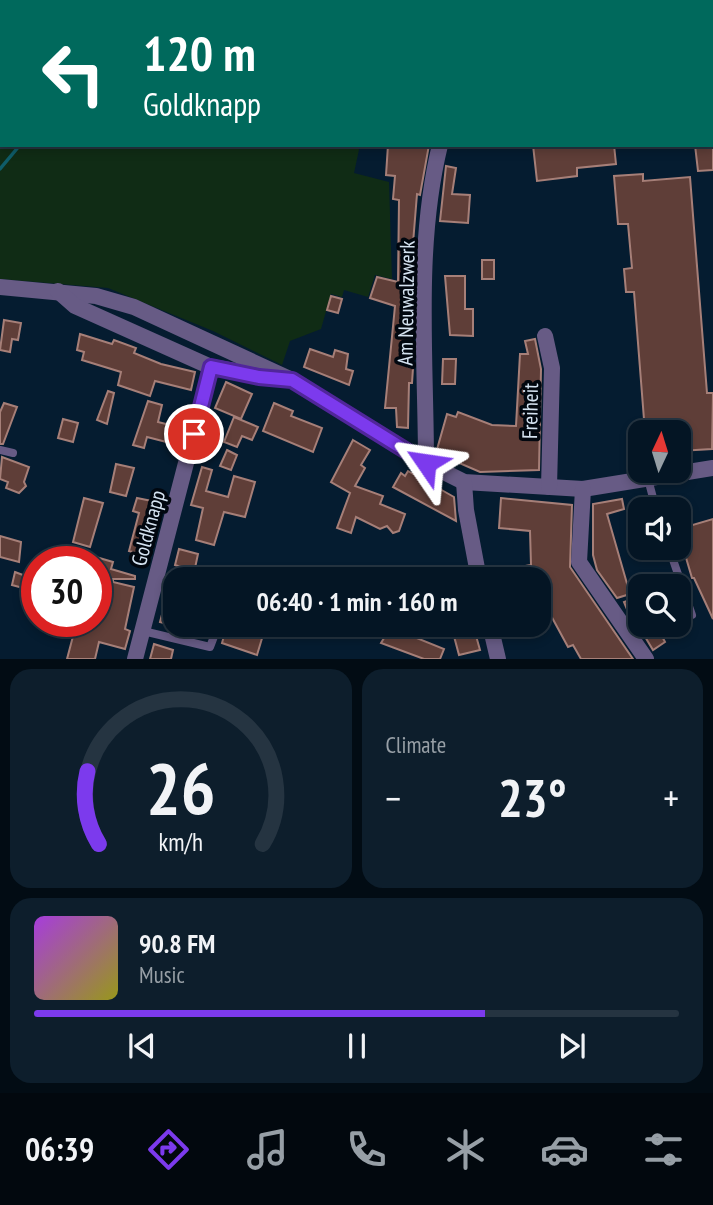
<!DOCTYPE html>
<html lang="en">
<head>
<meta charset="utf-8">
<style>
  :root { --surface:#041524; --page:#0d1e2c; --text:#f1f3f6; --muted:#979fa6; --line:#253441; --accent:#7c3aed }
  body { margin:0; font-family:"PT Sans Narrow",sans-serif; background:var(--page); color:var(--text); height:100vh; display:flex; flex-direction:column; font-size:26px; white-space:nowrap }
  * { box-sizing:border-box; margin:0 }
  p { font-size:23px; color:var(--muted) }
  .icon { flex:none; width:38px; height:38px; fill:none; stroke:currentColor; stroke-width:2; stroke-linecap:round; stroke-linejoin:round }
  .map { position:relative; height:659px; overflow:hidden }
  .side { display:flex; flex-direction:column; gap:10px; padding:10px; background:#020c14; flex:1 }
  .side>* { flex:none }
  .top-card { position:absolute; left:0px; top:0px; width:714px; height:147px; box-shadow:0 4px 10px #0003,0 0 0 2px var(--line); background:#00695c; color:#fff; overflow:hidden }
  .needle { width:46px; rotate:4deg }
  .buttons { position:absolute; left:628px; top:420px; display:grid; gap:14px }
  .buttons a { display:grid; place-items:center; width:63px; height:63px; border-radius:14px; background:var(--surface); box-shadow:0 4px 10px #0003,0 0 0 2px var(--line); font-size:35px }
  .speed { position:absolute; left:21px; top:546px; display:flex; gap:14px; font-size:35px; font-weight:700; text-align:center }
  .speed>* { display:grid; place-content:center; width:91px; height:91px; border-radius:50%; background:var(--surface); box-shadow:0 4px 10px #0003,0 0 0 2px var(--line); line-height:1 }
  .speed .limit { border:10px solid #d22; background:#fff; color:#111 }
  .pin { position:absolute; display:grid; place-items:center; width:60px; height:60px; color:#fff; margin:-30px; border:4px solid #fff; border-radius:50%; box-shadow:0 2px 7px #0007 }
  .me { position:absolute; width:77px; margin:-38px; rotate:302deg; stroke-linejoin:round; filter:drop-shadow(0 0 5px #0008) }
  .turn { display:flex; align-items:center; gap:24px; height:147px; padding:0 28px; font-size:32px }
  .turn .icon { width:91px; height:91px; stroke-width:2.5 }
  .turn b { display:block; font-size:49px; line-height:60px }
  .big { font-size:52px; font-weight:800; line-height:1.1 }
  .side .card { flex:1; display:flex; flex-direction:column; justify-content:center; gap:10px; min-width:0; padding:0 24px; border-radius:21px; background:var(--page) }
  .side .dial { align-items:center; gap:0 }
  .dial svg { height:182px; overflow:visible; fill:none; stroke:var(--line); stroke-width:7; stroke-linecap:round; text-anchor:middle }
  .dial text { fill:var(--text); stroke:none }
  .song { display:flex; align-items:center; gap:21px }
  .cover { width:84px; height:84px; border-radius:10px; background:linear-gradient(135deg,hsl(280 70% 55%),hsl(60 70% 35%)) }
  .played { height:7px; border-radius:4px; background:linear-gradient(90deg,var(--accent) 70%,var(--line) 70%) }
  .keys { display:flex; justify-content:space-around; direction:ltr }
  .heat { display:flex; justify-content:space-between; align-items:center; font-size:38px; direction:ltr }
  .side .tiles { flex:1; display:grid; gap:10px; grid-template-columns:1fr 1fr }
  .card:last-child { grid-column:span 2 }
  .trip { position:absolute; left:163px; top:567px; width:388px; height:70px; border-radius:21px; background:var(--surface); box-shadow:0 4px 10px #0003,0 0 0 2px var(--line); font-weight:800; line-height:70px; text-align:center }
  .dock { display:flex; height:112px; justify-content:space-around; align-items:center; background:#02080e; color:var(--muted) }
  .dock .icon { width:49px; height:49px }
  .dock .current { color:var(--accent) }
  .dock b { font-size:32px; color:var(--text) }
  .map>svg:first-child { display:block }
  .green { fill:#102c15 }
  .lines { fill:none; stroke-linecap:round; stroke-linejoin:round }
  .stream { stroke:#0f5d69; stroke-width:3.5 }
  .building { fill:#5f3e38; stroke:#a67f78; stroke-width:2 }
  .path { stroke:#485c6e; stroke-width:2.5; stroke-dasharray:5 3.5; stroke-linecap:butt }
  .lane { stroke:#675b85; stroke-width:8 }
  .street { stroke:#675b85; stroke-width:16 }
  .route-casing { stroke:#51269a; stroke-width:18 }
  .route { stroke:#7c3aed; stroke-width:12 }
  .labels { text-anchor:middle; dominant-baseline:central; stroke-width:7; stroke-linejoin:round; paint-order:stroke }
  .street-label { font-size:21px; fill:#d5e3f1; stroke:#01070f }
</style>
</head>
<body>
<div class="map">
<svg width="713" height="659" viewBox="0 0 713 659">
  <rect width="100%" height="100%" fill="#051c30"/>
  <polygon class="green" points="5,0 534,0 2,2 2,145 360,145 354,173 389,182 392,279 375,275 368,297 344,290 342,297 331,294 321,329 290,341 282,365 213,331 108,288 0,279 0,2"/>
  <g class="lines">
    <g class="stream">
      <polyline points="173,2 175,0"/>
      <polyline points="0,169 20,145"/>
    </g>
  </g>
  <g class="building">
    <polygon points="388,145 429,145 420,195 417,194 411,268 411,342 408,342 408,367 413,368 412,383 409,383 408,428 397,427 396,408 385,408 395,306 370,298 377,277 398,282 399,200 393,199 395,176 386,175"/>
    <polygon points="533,145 614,145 616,164 577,168 577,176 537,181"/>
    <polygon points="695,145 713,145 713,170 698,171"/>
    <polygon points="446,166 456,168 452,194 470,195 468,223 440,221"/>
    <polygon points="643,174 643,181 690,177 707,393 713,393 712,449 679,451 679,432 645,432 634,292 626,292 624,269 632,268 628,224 618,224 614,176"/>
    <rect x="482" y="260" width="12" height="19"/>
    <polygon points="445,276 465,276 465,309 473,309 473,336 450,335"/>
    <polygon points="331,296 342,299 338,313 327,310"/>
    <polygon points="4,320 21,323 18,340 12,339 10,352 0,350"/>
    <polygon points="80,334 112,344 114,340 136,348 134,353 161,364 195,372 191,390 155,381 150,396 118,385 121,372 82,360 84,352 77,350"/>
    <polygon points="535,339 541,369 539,470 480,472 436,453 447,414 456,417 458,412 492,425 516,426 520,354 528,354 525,341"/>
    <polygon points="310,349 333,357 335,350 348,354 346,369 353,371 349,385 304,367"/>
    <polygon points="443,359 456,359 455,384 442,384"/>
    <polygon points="226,382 252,394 241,419 215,408"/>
    <polygon points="108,391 114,393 107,424 97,420"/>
    <polygon points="148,401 162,405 158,422 182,428 178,445 147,437 144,448 133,445"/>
    <polygon points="4,403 17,407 3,444 0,444 0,412"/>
    <polygon points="274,403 293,411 291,416 322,428 313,452 263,431"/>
    <polygon points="234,417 258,427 252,440 242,436 237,447 224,442"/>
    <polygon points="63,419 78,423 73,442 58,438"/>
    <polygon points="353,440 370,450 361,465 365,468 355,486 383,496 380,504 405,514 399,531 393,533 387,526 380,529 356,517 351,533 337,528 350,493 331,482"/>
    <polygon points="227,450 237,455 231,470 220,466"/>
    <polygon points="2,457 29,467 24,482 26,486 19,493 6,488 8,482 0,479"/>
    <polygon points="116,464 134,468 126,496 110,492"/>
    <polygon points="202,467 212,470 206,491 228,497 234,476 255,482 245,517 224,512 214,545 196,540 203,508 191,505"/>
    <polygon points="408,471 454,497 456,521 393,487 401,473 405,476"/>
    <polygon points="84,498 103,503 90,547 73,542"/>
    <polygon points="137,498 162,503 148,556 129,551 139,513 133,511"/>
    <polygon points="501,498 572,505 570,567 633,659 581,659 573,645 568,647 549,612 541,614 539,575 521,578 519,567 531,565 530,531 499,528"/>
    <polygon points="622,499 624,509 607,514 630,594 617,598 597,570 593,555 593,504"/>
    <polygon points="713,519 713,619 694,578 692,578 679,534 679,529"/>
    <polygon points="0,536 21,542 19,562 0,557"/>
    <polygon points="179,549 198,554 195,568 225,576 225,579 185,579 187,569 175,565"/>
    <polygon points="96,557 113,562 111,569 135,576 135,579 113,579 113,582 134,587 125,629 130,631 125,649 99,642 95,659 67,659 77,621 96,621"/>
    <polygon points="15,572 36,580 34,591 12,585"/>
    <polygon points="640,596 640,615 631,619 624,602"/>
    <polygon points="165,603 175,606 175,626 160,622"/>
    <polygon points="227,625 248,627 251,632 263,635 257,655 222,643"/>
    <polygon points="392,625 406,625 417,629 414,637 444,649 440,659 424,659 381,643"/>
    <polygon points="451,625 473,625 480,650 459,655"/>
    <polygon points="638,625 656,625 665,642 653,650"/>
    <polygon points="154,644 173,650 171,659 150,659"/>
  </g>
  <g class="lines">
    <polyline class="path" points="487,2 487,0"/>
    <g class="lane">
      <polyline points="0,450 13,453"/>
      <polyline points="648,479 656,509"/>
      <polyline points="669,548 692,615"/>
      <polyline points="143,631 210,647 218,626"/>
    </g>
    <g class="street">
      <polyline points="0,287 96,296 134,307 292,380 426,463 464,482 583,489 713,468"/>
      <polyline points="58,291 75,306 211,367 284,379"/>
      <polyline points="545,336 552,368 549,487"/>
      <path d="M 426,463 C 426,359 415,247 440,145"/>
      <polyline points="464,482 466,510 479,579"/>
      <polyline points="583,489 579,562 646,659"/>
      <polyline points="490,625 498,659"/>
      <polyline points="135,659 211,367"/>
    </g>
  </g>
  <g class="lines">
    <defs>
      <polyline id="route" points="194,434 211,367 259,377 292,380 426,463"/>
    </defs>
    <use href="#route" class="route-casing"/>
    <use href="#route" class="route"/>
  </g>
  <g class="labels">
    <g class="street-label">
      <text transform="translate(406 303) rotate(-89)">Am Neuwalzwerk</text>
      <text transform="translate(530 411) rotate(-89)">Freiheit</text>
      <text transform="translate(148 528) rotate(-75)">Goldknapp</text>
    </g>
  </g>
</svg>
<div class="buttons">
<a><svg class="needle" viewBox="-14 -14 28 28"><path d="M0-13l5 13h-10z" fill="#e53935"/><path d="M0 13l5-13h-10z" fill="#979fa6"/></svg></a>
<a><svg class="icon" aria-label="sound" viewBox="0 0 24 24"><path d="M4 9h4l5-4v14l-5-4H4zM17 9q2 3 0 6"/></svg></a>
<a><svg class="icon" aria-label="search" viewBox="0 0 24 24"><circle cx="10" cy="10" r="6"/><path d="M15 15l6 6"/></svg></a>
</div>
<div class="speed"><div class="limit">30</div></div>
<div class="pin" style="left:194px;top:434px;background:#d93025"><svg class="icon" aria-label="arrive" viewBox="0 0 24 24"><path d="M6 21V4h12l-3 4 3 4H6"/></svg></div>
<svg class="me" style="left:426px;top:463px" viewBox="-20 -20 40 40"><path d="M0-17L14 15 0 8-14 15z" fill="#7c3aed" stroke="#fff" stroke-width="4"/></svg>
<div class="trip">06:40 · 1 min · 160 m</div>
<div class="top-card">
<div class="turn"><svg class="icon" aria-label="left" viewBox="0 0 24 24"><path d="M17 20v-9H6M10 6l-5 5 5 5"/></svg><div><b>120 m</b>Goldknapp</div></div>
</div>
</div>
<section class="side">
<div class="tiles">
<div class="card dial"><svg viewBox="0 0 100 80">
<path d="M14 69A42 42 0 1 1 86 69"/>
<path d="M14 69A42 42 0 0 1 9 37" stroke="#7c3aed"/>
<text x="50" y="56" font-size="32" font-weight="700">26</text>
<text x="50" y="72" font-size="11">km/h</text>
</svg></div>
<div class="card"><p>Climate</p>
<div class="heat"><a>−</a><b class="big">23°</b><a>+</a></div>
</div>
<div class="card">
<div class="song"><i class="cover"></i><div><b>90.8 FM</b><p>Music</p></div></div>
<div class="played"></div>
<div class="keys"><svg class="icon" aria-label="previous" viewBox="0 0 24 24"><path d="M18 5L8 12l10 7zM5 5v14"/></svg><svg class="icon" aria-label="pause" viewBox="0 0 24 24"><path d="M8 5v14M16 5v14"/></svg><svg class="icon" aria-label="next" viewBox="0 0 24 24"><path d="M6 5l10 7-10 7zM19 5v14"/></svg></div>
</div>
</div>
</section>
<nav class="dock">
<b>06:39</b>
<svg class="icon current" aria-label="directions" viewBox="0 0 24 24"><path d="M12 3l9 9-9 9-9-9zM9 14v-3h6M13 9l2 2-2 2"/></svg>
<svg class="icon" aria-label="music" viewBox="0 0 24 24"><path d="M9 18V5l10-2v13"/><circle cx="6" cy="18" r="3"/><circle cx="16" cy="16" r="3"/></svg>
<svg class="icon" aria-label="phone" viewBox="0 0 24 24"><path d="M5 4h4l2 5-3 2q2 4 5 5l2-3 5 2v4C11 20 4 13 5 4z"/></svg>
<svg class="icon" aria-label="climate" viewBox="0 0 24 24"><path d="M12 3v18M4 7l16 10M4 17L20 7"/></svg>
<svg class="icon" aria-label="car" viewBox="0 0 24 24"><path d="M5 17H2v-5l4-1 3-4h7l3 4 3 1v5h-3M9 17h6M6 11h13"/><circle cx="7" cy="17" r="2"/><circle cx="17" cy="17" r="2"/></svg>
<svg class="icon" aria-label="filters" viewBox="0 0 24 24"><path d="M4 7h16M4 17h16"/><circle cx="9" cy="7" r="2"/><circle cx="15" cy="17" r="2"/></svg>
</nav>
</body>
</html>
